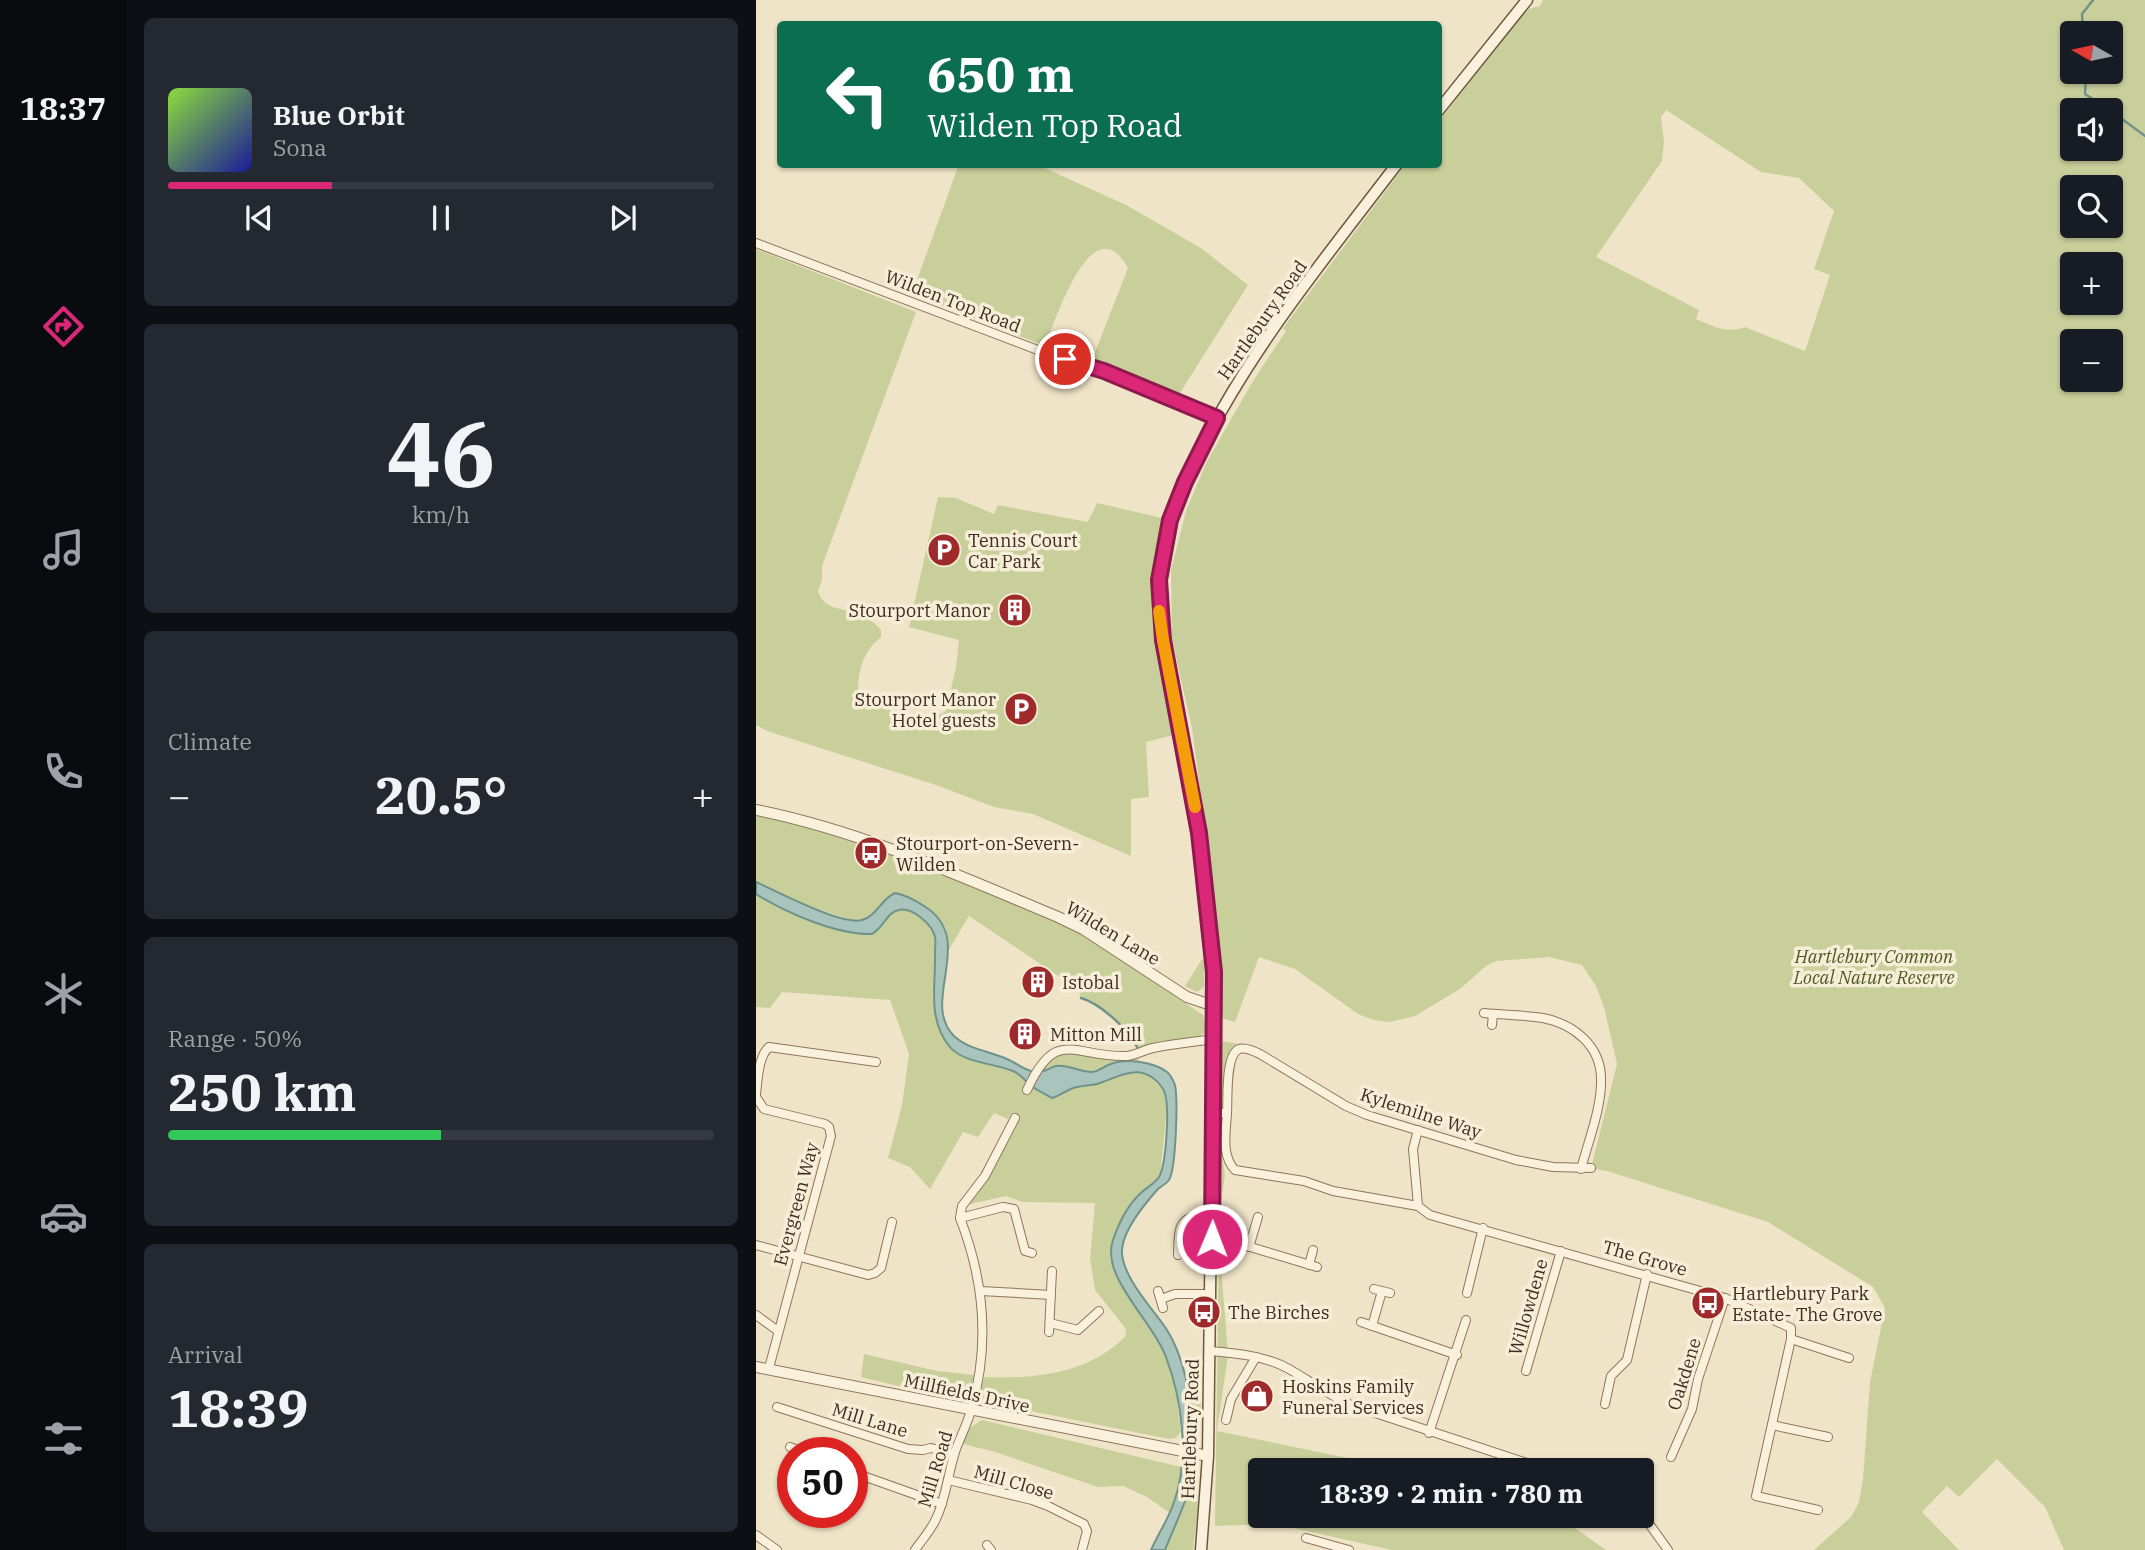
<!DOCTYPE html>
<html lang="en">
<head>
<meta charset="utf-8">
<style>
  :root { --surface:#171b24; --page:#242831; --text:#f1f3f6; --muted:#9ea1a6; --line:#363941; --accent:#db2777 }
  body { margin:0; font-family:"IBM Plex Serif",serif; background:var(--page); color:var(--text); height:100vh; display:flex; flex-direction:column; font-size:26px; white-space:nowrap }
  * { box-sizing:border-box; margin:0 }
  p { font-size:23px; color:var(--muted) }
  .icon { flex:none; width:38px; height:38px; fill:none; stroke:currentColor; stroke-width:2; stroke-linecap:round; stroke-linejoin:round }
  .map { position:relative; flex:1; overflow:hidden }
  .drawer { display:flex; flex-direction:column; gap:18px; padding:18px; background:#0d0f14; width:630px }
  .drawer>* { flex:none }
  .banner { position:absolute; left:21px; top:21px; width:665px; height:147px; border-radius:7px; box-shadow:0 2px 5px #0004; background:#0b6e4f; color:#fff; overflow:hidden }
  .needle { width:46px; rotate:279deg }
  .controls { position:absolute; left:1304px; top:21px; display:grid; gap:14px }
  .controls a { display:grid; place-items:center; width:63px; height:63px; border-radius:7px; background:var(--surface); box-shadow:0 2px 5px #0004; font-size:35px }
  .speed { position:absolute; left:21px; top:1437px; display:flex; gap:14px; font-size:35px; font-weight:700; text-align:center }
  .speed>* { display:grid; place-content:center; width:91px; height:91px; border-radius:50%; background:var(--surface); box-shadow:0 2px 5px #0004; line-height:1 }
  .speed .limit { border:10px solid #d22; background:#fff; color:#111 }
  .pin { position:absolute; display:grid; place-items:center; width:60px; height:60px; color:#fff; margin:-30px; border:4px solid #fff; border-radius:50%; box-shadow:0 2px 7px #0007 }
  .me { position:absolute; width:77px; margin:-38px; rotate:1deg; stroke-linejoin:round; filter:drop-shadow(0 0 5px #0008) }
  .turn { display:flex; align-items:center; gap:24px; height:147px; padding:0 35px; font-size:32px }
  .turn .icon { width:91px; height:91px; stroke-width:2.5 }
  .turn b { display:block; font-size:49px; line-height:60px }
  .big { font-size:52px; font-weight:800; line-height:1.1 }
  .drawer .widget { flex:1; display:flex; flex-direction:column; justify-content:center; gap:10px; min-width:0; padding:0 24px; border-radius:10px; background:var(--page) }
  .drawer .dial { align-items:center; gap:0 }
  .dial b { font-size:91px; line-height:1 }
  .song { display:flex; align-items:center; gap:21px }
  .cover { width:84px; height:84px; border-radius:10px; background:linear-gradient(135deg,hsl(90 70% 55%),hsl(240 70% 35%)) }
  .played { height:7px; border-radius:4px; background:linear-gradient(90deg,var(--accent) 30%,var(--line) 30%) }
  .keys { display:flex; justify-content:space-around; direction:ltr }
  .heat { display:flex; justify-content:space-between; align-items:center; font-size:38px; direction:ltr }
  .charge { height:10px; border-radius:5px; background:linear-gradient(90deg,#34c759 50%,var(--line) 0) }
  .trip { position:absolute; left:492px; top:1458px; width:406px; height:70px; border-radius:7px; background:var(--surface); box-shadow:0 2px 5px #0004; font-weight:800; line-height:70px; text-align:center }
  main { display:flex; flex:1; min-height:0 }
  .tabs { display:flex; flex-direction:column; width:126px; justify-content:space-around; align-items:center; background:#090b0e; color:var(--muted) }
  .tabs .icon { width:49px; height:49px }
  .tabs .current { color:var(--accent) }
  .tabs b { font-size:32px; color:var(--text) }
  .map>svg:first-child { display:block }
  .green { fill:#c9cf9b; fill-rule:evenodd }
  .water { fill:#a9c4bc; stroke:#6f938a; stroke-width:2 }
  .lines { fill:none; stroke-linecap:round; stroke-linejoin:round }
  .stream { stroke:#6f938a; stroke-width:2.5 }
  .minor-casing { stroke:#8d765c; stroke-width:10 }
  .tertiary-casing { stroke:#8d765c; stroke-width:12 }
  .secondary-casing { stroke:#6f573f; stroke-width:13 }
  .minor { stroke:#faf1dc; stroke-width:8 }
  .tertiary { stroke:#faf1dc; stroke-width:10 }
  .secondary { stroke:#faf1dc; stroke-width:10 }
  .route-casing { stroke:#8e194d; stroke-width:18 }
  .route { stroke:#db2777; stroke-width:12 }
  .slow { stroke:#f59e0b; stroke-width:12 }
  .labels { text-anchor:middle; dominant-baseline:central; stroke-width:7; stroke-linejoin:round; paint-order:stroke }
  .street-label { font-size:18px; fill:#3d2e20; stroke:#f7eed8 }
  .poi-label { font-size:18px; fill:#3d2e20; stroke:#f7eed8; text-anchor:start }
  .park-label { font-size:18px; font-style:italic; fill:#4d5a26; stroke:#f7eed8 }
</style>
</head>
<body>
<main>
<nav class="tabs">
<b>18:37</b>
<svg class="icon current" aria-label="directions" viewBox="0 0 24 24"><path d="M12 3l9 9-9 9-9-9zM9 14v-3h6M13 9l2 2-2 2"/></svg>
<svg class="icon" aria-label="music" viewBox="0 0 24 24"><path d="M9 18V5l10-2v13"/><circle cx="6" cy="18" r="3"/><circle cx="16" cy="16" r="3"/></svg>
<svg class="icon" aria-label="phone" viewBox="0 0 24 24"><path d="M5 4h4l2 5-3 2q2 4 5 5l2-3 5 2v4C11 20 4 13 5 4z"/></svg>
<svg class="icon" aria-label="climate" viewBox="0 0 24 24"><path d="M12 3v18M4 7l16 10M4 17L20 7"/></svg>
<svg class="icon" aria-label="car" viewBox="0 0 24 24"><path d="M5 17H2v-5l4-1 3-4h7l3 4 3 1v5h-3M9 17h6M6 11h13"/><circle cx="7" cy="17" r="2"/><circle cx="17" cy="17" r="2"/></svg>
<svg class="icon" aria-label="filters" viewBox="0 0 24 24"><path d="M4 7h16M4 17h16"/><circle cx="9" cy="7" r="2"/><circle cx="15" cy="17" r="2"/></svg>
</nav>
<section class="drawer">
<div class="widget">
<div class="song"><i class="cover"></i><div><b>Blue Orbit</b><p>Sona</p></div></div>
<div class="played"></div>
<div class="keys"><svg class="icon" aria-label="previous" viewBox="0 0 24 24"><path d="M18 5L8 12l10 7zM5 5v14"/></svg><svg class="icon" aria-label="pause" viewBox="0 0 24 24"><path d="M8 5v14M16 5v14"/></svg><svg class="icon" aria-label="next" viewBox="0 0 24 24"><path d="M6 5l10 7-10 7zM19 5v14"/></svg></div>
</div>
<div class="widget dial"><b>46</b><p>km/h</p></div>
<div class="widget"><p>Climate</p>
<div class="heat"><a>−</a><b class="big">20.5°</b><a>+</a></div>
</div>
<div class="widget"><p>Range · 50%</p><b class="big">250 km</b><div class="charge"></div></div>
<div class="widget"><p>Arrival</p><b class="big">18:39</b></div>
</section>
<div class="map">
<svg width="1389" height="1550" viewBox="0 0 1389 1550">
  <rect width="100%" height="100%" fill="#f0e4c8"/>
  <g class="green">
    <path d="M 787,0 L 1389,0 L 1389,1550 L 1308,1550 L 1289,1507 L 1241,1459 L 1203,1497 L 1191,1486 L 1166,1512 L 1203,1550 L 1058,1550 L 1095,1517 L 1103,1502 L 1107,1479 L 1114,1382 L 1129,1308 L 1117,1287 L 1012,1222 L 851,1171 L 835,1168 L 861,1064 L 848,1007 L 840,986 L 826,965 L 793,957 L 740,961 L 730,966 L 704,989 L 659,1016 L 634,1022 L 618,1020 L 602,1014 L 539,969 L 503,957 L 479,1022 L 462,1017 L 460,950 L 450,834 L 436,728 L 416,640 L 415,570 L 430,511 L 450,463 L 497,381 L 530,331 L 527,328 L 649,165 L 682,164 L 683,121 L 754,27 L 773,9 L 784,6 ZM 1316,33 L 1354,33 L 1354,72 L 1316,72 ZM 910,110 L 1005,172 L 1043,178 L 1078,211 L 1058,269 L 1074,275 L 1049,351 L 989,327 C 972,334 956,326 940,319 L 943,310 L 840,257 L 906,161 L 908,142 L 905,117 ZM 1316,110 L 1354,110 L 1354,149 L 1316,149 ZM 1316,187 L 1354,187 L 1354,226 L 1316,226 ZM 1316,264 L 1354,264 L 1354,303 L 1316,303 ZM 1316,341 L 1354,341 L 1354,380 L 1316,380 Z"/>
    <path d="M 203,164 L 282,165 L 370,205 L 445,248 L 492,285 L 424,393 L 336,360 L 372,268 C 336,203 299,322 289,346 L 156,294 Z"/>
    <path d="M 0,249 L 160,312 L 66,566 L 66,580 L 62,591 C 68,610 85,608 101,613 C 111,616 118,622 125,630 L 125,637 C 108,651 103,667 102,689 L 109,697 L 134,708 L 136,719 L 180,717 L 190,711 L 200,667 L 203,640 L 153,627 L 182,497 L 200,498 L 238,514 L 242,505 L 332,522 L 341,503 L 406,518 L 396,591 L 401,641 L 421,734 L 390,742 L 393,797 L 375,799 L 375,856 L 277,814 L 238,807 L 180,785 L 11,731 L 0,725 Z"/>
    <path d="M 0,810 L 85,831 L 312,925 L 447,1015 L 451,1024 L 449,1033 L 426,1044 L 382,1053 L 383,1063 L 361,1062 L 352,1064 L 345,1071 L 334,1072 L 310,1067 L 279,1072 L 282,1067 L 312,1049 L 366,1055 L 382,1053 C 381,1033 342,1003 325,998 L 322,989 L 213,916 L 191,953 L 190,928 L 184,919 L 130,899 C 122,910 114,919 99,921 L 49,905 L 0,882 Z"/>
    <path d="M 0,894 L 19,906 L 78,927 L 129,924 L 131,917 L 143,909 C 157,910 175,921 179,936 C 186,963 170,997 183,1026 C 204,1073 230,1051 262,1073 C 266,1076 269,1081 273,1084 C 280,1090 288,1094 296,1098 L 316,1088 L 341,1084 L 358,1075 L 377,1072 L 392,1075 L 408,1091 L 411,1107 L 404,1176 L 372,1207 L 357,1238 L 354,1251 L 354,1259 L 369,1292 L 389,1319 L 409,1353 L 420,1394 L 425,1431 L 420,1438 L 413,1439 L 260,1408 L 218,1403 L 229,1377 C 279,1379 331,1374 369,1337 L 370,1329 L 339,1290 L 334,1259 L 339,1203 L 266,1202 L 250,1196 L 206,1206 L 227,1179 L 259,1118 L 254,1115 L 252,1119 L 238,1113 L 222,1137 L 207,1132 L 174,1189 L 154,1167 L 132,1158 L 146,1105 L 153,1054 L 134,1000 L 26,992 L 14,1008 L 0,1007 Z"/>
    <polygon points="446,959 449,961 448,987 441,992 429,986"/>
    <polygon points="464,1041 484,1044 473,1054 468,1071 466,1155 469,1175 463,1216"/>
    <polygon points="463,1239 472,1355 461,1431 621,1464 641,1470 504,1470 504,1516 782,1516 819,1528 850,1550 636,1550 519,1524 459,1526"/>
    <polygon points="108,1354 181,1371 218,1375 215,1389 208,1402 105,1377"/>
    <polygon points="428,1372 444,1373 445,1410 436,1426"/>
    <polygon points="226,1420 425,1467 425,1476 414,1513 391,1497 367,1486 342,1487 239,1452 207,1444 208,1440 204,1438 212,1429"/>
    <polygon points="441,1477 442,1509 437,1550 409,1550 428,1505 435,1478"/>
  </g>
  <path class="water" d="M 0,882 C 20,891 86,926 106,920 C 121,916 125,899 139,893 C 150,895 159,900 168,906 C 222,939 163,1001 198,1036 C 213,1050 234,1051 251,1059 C 261,1063 269,1071 280,1072 C 289,1073 292,1068 300,1066 C 311,1064 324,1072 336,1072 C 345,1071 347,1066 355,1064 C 370,1058 398,1062 411,1072 C 415,1075 417,1080 419,1085 C 422,1100 420,1169 413,1180 C 410,1184 404,1187 401,1190 C 388,1205 368,1229 366,1249 C 364,1274 395,1307 409,1327 C 434,1363 444,1444 434,1486 C 428,1508 417,1529 409,1550 L 395,1550 C 402,1534 413,1518 418,1502 C 434,1458 426,1400 410,1357 C 398,1322 344,1277 357,1240 C 363,1222 372,1204 387,1191 C 392,1187 399,1183 403,1177 C 410,1165 415,1101 407,1089 C 387,1060 365,1076 341,1084 C 333,1086 322,1085 315,1089 C 308,1092 303,1096 296,1098 C 289,1094 280,1090 273,1084 C 268,1079 264,1074 257,1071 C 238,1063 206,1063 193,1046 C 171,1018 180,985 179,953 C 179,948 180,941 179,937 C 176,924 156,907 143,910 C 131,912 128,927 116,934 C 81,935 30,913 0,894 Z"/>
  <g class="lines">
    <g class="stream">
      <polyline points="1327,33 1326,14 1337,0"/>
      <polyline points="1330,72 1329,94 1354,110"/>
      <polyline points="1354,110 1389,136"/>
      <path d="M 325,998 C 343,1003 373,1029 381,1047"/>
    </g>
    <defs>
      <g id="minor">
        <polyline points="0,243 287,352 348,371 461,418"/>
        <path d="M 728,1013 C 747,1015 768,1015 787,1018 C 818,1024 845,1046 845,1079 C 846,1107 832,1142 825,1169"/>
        <polyline points="736,1025 737,1014"/>
        <path d="M 271,1090 C 301,1025 318,1058 371,1056 C 380,1055 388,1050 397,1048 C 417,1044 437,1042 457,1039"/>
        <path d="M 0,1094 C 2,1079 2,1057 13,1047 L 120,1062"/>
        <polyline points="0,1097 8,1109 69,1124 73,1127 75,1136 13,1368"/>
        <path d="M 457,1113 L 471,1113 C 470,1132 465,1156 479,1170 L 548,1181 L 577,1191 L 662,1206"/>
        <path d="M 471,1113 C 472,1099 469,1055 483,1049 C 489,1047 498,1051 504,1054 L 590,1106 L 611,1115 L 760,1160 L 797,1167 L 835,1168"/>
        <polyline points="662,1130 657,1149 662,1206 674,1215 969,1298 1035,1328 1035,1339 1000,1496 1062,1510"/>
        <polyline points="204,1218 247,1207 258,1209 269,1251 276,1253"/>
        <polyline points="455,1239 471,1240 561,1267"/>
        <polyline points="0,1245 112,1275 119,1273 125,1268 136,1222"/>
        <polyline points="493,1247 502,1217"/>
        <path d="M 422,1255 C 423,1224 422,1216 456,1214"/>
        <polyline points="553,1265 557,1250"/>
        <polyline points="618,1289 634,1293"/>
        <polyline points="225,1291 295,1295"/>
        <polyline points="402,1291 407,1308"/>
        <polyline points="711,1293 727,1228"/>
        <polyline points="405,1299 419,1294 454,1294"/>
        <polyline points="0,1315 22,1331"/>
        <polyline points="605,1322 701,1355"/>
        <polyline points="294,1323 322,1330 343,1311"/>
        <polyline points="616,1326 626,1291"/>
        <polyline points="293,1332 296,1271"/>
        <polyline points="1035,1339 1093,1358"/>
        <path d="M 453,1351 C 480,1353 510,1356 533,1369 C 554,1381 573,1395 595,1405 L 792,1470"/>
        <polyline points="770,1371 805,1251"/>
        <polyline points="849,1404 855,1376 871,1360 891,1274"/>
        <polyline points="21,1407 152,1449 167,1450 175,1448 198,1454"/>
        <polyline points="470,1420 475,1399 500,1357"/>
        <polyline points="1016,1425 1072,1437"/>
        <polyline points="673,1433 710,1320"/>
        <polyline points="34,1447 47,1452"/>
        <polyline points="915,1457 936,1409 942,1379 969,1298"/>
        <polyline points="873,1470 880,1466"/>
        <polyline points="96,1472 186,1504"/>
        <polyline points="192,1480 276,1500 292,1506 328,1524 331,1531 326,1550"/>
        <polyline points="886,1514 912,1550"/>
        <polyline points="0,1535 21,1550"/>
        <polyline points="550,1538 593,1550"/>
        <polyline points="231,1545 235,1550"/>
        <path d="M 159,1550 C 166,1540 175,1530 180,1519 C 190,1498 192,1474 199,1452 C 204,1437 212,1423 216,1407 C 234,1343 228,1280 204,1218 L 206,1206 L 229,1176 L 259,1118"/>
      </g>
      <g id="tertiary">
        <path d="M 0,810 C 105,831 204,876 302,917 L 327,929 L 431,997 L 458,1006"/>
        <polyline points="0,1367 452,1456"/>
      </g>
      <g id="secondary">
        <polyline points="682,111 771,0"/>
        <path d="M 445,1550 L 452,1456 L 458,972 L 443,833 L 403,611 C 403,581 405,551 414,522 C 421,498 432,475 443,453 C 494,349 570,257 641,164"/>
      </g>
    </defs>
    <use href="#minor" class="minor-casing"/>
    <use href="#tertiary" class="tertiary-casing"/>
    <use href="#secondary" class="secondary-casing"/>
    <use href="#minor" class="minor"/>
    <use href="#tertiary" class="tertiary"/>
    <use href="#secondary" class="secondary"/>
  </g>
  <g class="lines">
    <defs>
      <polyline id="route" points="309,359 348,371 461,418 429,482 414,520 403,580 407,640 443,833 458,972 456,1239"/>
    </defs>
    <use href="#route" class="route-casing"/>
    <use href="#route" class="route"/>
    <polyline class="slow" points="403,611 407,640 439,807"/>
  </g>
  <defs>
    <symbol id="parking-disc" viewBox="-11 -11 22 22"><circle r="9.5" fill="#9e2a2b" stroke="#f7eed8"/><path d="M-3.5-5.5H1a3.5 3.5 0 0 1 0 7H-1V5.5H-3.5ZM-1-3.4V-.6H.8a1.4 1.4 0 0 0 0-2.8Z" fill="#fff"/></symbol>
    <symbol id="building-disc" viewBox="-11 -11 22 22"><circle r="9.5" fill="#9e2a2b" stroke="#f7eed8"/><path d="M-4-6H4V6H1V3H-1V6H-4ZM-2.5-4.3h1.7v1.8h-1.7ZM.8-4.3h1.7v1.8H.8ZM-2.5-1h1.7V.8h-1.7ZM.8-1h1.7V.8H.8Z" fill="#fff"/></symbol>
    <symbol id="bus-disc" viewBox="-11 -11 22 22"><circle r="9.5" fill="#9e2a2b" stroke="#f7eed8"/><path d="M-5-6H5V4H4V6H2V4H-2V6H-4V4H-5ZM-3.5-4V0h7V-4ZM-3.5 1.2v1.5H-2V1.2ZM2 1.2v1.5H3.5V1.2Z" fill="#fff"/></symbol>
    <symbol id="shop-disc" viewBox="-11 -11 22 22"><circle r="9.5" fill="#9e2a2b" stroke="#f7eed8"/><path d="M-5-2.5h2.3a2.7 3.5 0 0 1 5.4 0H5L5.5 6h-11ZM-1.5-2.5h3a1.5 2.3 0 0 0-3 0Z" fill="#fff"/></symbol>
  </defs>
  <g fill-rule="evenodd">
    <use href="#parking-disc" x="169" y="531" width="38" height="38"/>
    <use href="#building-disc" x="240" y="591" width="38" height="38"/>
    <use href="#parking-disc" x="246" y="690" width="38" height="38"/>
    <use href="#bus-disc" x="96" y="834" width="38" height="38"/>
    <use href="#building-disc" x="263" y="963" width="38" height="38"/>
    <use href="#building-disc" x="250" y="1015" width="38" height="38"/>
    <use href="#bus-disc" x="933" y="1284" width="38" height="38"/>
    <use href="#bus-disc" x="429" y="1293" width="38" height="38"/>
    <use href="#shop-disc" x="482" y="1377" width="38" height="38"/>
  </g>
  <g class="labels">
    <g class="street-label">
      <text transform="translate(197 301) rotate(21)">Wilden Top Road</text>
      <text transform="translate(506 320) rotate(-55)">Hartlebury Road</text>
      <text transform="translate(357 933) rotate(31)">Wilden Lane</text>
      <text transform="translate(665 1113) rotate(18)">Kylemilne Way</text>
      <text transform="translate(40 1204) rotate(-75)">Evergreen Way</text>
      <text transform="translate(889 1258) rotate(16)">The Grove</text>
      <text transform="translate(772 1307) rotate(-74)">Willowdene</text>
      <text transform="translate(928 1374) rotate(-73)">Oakdene</text>
      <text transform="translate(211 1393) rotate(12)">Millfields Drive</text>
      <text transform="translate(114 1420) rotate(17)">Mill Lane</text>
      <text transform="translate(434 1429) rotate(-88)">Hartlebury Road</text>
      <text transform="translate(179 1469) rotate(-73)">Mill Road</text>
      <text transform="translate(258 1482) rotate(16)">Mill Close</text>
    </g>
    <g class="poi-label">
      <text x="212" y="540">Tennis Court<tspan x="212" dy="21">Car Park</tspan></text>
      <text x="234" y="610" text-anchor="end">Stourport Manor</text>
      <text x="240" y="699" text-anchor="end">Stourport Manor<tspan x="240" dy="21">Hotel guests</tspan></text>
      <text x="140" y="843">Stourport-on-Severn-<tspan x="140" dy="21">Wilden</tspan></text>
      <text x="306" y="982">Istobal</text>
      <text x="294" y="1034">Mitton Mill</text>
      <text x="976" y="1293">Hartlebury Park<tspan x="976" dy="21">Estate- The Grove</tspan></text>
      <text x="472" y="1312">The Birches</text>
      <text x="526" y="1386">Hoskins Family<tspan x="526" dy="21">Funeral Services</tspan></text>
    </g>
    <g class="park-label">
      <text x="1118" y="956">Hartlebury Common<tspan x="1118" dy="21">Local Nature Reserve</tspan></text>
    </g>
  </g>
</svg>
<div class="controls">
<a><svg class="needle" viewBox="-14 -14 28 28"><path d="M0-13l5 13h-10z" fill="#e53935"/><path d="M0 13l5-13h-10z" fill="#9ea1a6"/></svg></a>
<a><svg class="icon" aria-label="sound" viewBox="0 0 24 24"><path d="M4 9h4l5-4v14l-5-4H4zM17 9q2 3 0 6"/></svg></a>
<a><svg class="icon" aria-label="search" viewBox="0 0 24 24"><circle cx="10" cy="10" r="6"/><path d="M15 15l6 6"/></svg></a>
<a>+</a>
<a>−</a>
</div>
<div class="speed"><div class="limit">50</div></div>
<div class="pin" style="left:309px;top:359px;background:#d93025"><svg class="icon" aria-label="arrive" viewBox="0 0 24 24"><path d="M6 21V4h12l-3 4 3 4H6"/></svg></div>
<svg class="me" style="left:456px;top:1239px" viewBox="-20 -20 40 40"><circle r="17" fill="#db2777" stroke="#fff" stroke-width="3"/><path d="M0-11L8 9 0 5-8 9z" fill="#fff"/></svg>
<div class="trip">18:39 · 2 min · 780 m</div>
<div class="banner">
<div class="turn"><svg class="icon" aria-label="left" viewBox="0 0 24 24"><path d="M17 20v-9H6M10 6l-5 5 5 5"/></svg><div><b>650 m</b>Wilden Top Road</div></div>
</div>
</div>
</main>
</body>
</html>
